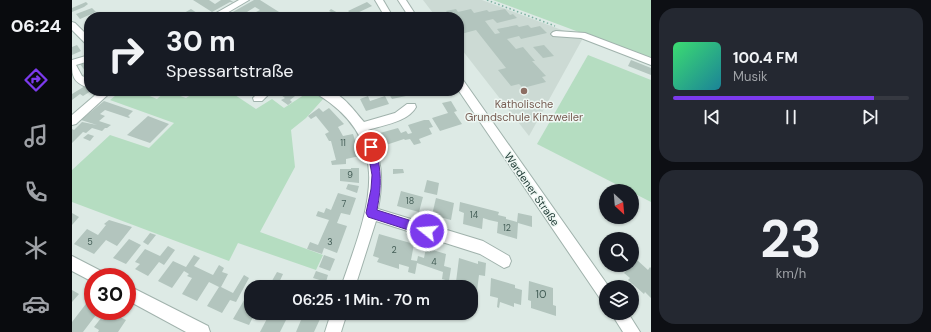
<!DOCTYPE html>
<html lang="de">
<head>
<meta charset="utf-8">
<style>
  :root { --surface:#171b24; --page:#242831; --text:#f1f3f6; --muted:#9ea1a6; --line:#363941; --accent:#7c3aed }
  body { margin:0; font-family:"DM Sans",sans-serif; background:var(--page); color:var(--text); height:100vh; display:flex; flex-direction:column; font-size:15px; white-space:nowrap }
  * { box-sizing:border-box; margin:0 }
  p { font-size:13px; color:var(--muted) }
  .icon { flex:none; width:22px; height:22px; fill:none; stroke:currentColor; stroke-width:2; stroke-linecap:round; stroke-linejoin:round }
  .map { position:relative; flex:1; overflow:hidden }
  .details { display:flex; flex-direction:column; gap:8px; padding:8px; background:#0d0f14; width:280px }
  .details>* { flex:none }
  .guide { position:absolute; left:12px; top:12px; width:380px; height:84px; border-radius:16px; box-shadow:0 1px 3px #0004; background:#171b24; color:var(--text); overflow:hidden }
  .needle { width:26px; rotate:154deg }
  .tools { position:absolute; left:527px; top:184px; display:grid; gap:8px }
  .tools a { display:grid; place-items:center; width:40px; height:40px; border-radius:50%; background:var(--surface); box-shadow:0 1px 3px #0004; font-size:20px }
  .speed { position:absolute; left:12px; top:268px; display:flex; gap:8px; font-size:20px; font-weight:700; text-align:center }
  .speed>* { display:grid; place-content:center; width:52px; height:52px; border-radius:50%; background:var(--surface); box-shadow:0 1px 3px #0004; line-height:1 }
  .speed .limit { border:6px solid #d22; background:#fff; color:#111 }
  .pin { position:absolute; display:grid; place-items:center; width:34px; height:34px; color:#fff; margin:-17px; border:2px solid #fff; border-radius:50%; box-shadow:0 1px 4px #0007 }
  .me { position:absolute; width:44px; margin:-22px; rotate:287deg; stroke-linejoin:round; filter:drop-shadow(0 0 3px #0008) }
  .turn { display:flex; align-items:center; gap:14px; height:84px; padding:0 16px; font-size:18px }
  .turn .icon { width:52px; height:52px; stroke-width:2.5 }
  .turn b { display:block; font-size:28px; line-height:34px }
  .details .card { flex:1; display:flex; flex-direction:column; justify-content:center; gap:6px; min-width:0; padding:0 14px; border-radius:16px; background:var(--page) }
  .details .dial { align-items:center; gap:0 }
  .dial b { font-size:52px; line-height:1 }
  .song { display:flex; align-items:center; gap:12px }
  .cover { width:48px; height:48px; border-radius:6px; background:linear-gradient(135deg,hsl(140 70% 55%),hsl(190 70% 35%)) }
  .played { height:4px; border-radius:2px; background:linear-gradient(90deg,var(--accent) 85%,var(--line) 85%) }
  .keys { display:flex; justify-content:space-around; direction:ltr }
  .trip { position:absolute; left:172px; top:280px; width:234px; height:40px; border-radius:16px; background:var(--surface); box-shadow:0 1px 3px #0004; font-weight:600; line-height:40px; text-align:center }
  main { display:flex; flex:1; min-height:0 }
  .tab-bar { display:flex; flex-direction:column; width:72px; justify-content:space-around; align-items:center; background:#090b0e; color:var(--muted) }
  .tab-bar .icon { width:28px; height:28px }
  .tab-bar .active { color:var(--accent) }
  .tab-bar b { font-size:18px; color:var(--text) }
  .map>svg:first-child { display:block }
  .built { fill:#ccdad4 }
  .green { fill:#b5ddc1 }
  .building { fill:#b3c5be }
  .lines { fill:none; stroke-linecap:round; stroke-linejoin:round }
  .minor-casing { stroke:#a0b2ac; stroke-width:2 }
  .path { stroke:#7cafa1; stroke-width:1.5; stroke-dasharray:1.5 2.5; stroke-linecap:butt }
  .minor { fill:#fff; fill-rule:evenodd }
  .route { fill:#7c3aed; stroke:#51269a }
  .education-dot { fill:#8d6e63; stroke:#eef7f3; stroke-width:1.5 }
  .labels { text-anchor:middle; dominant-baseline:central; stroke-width:3; stroke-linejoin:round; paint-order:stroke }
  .number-label { font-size:9px; fill:#435d56 }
  .education-label { font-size:11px; fill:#785e54; stroke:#eef7f3 }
  .street-label { font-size:11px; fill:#1e3a34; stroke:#eef7f3 }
  .near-number-label { font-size:11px; fill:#435d56 }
</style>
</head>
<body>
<main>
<nav class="tab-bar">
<b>06:24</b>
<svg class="icon active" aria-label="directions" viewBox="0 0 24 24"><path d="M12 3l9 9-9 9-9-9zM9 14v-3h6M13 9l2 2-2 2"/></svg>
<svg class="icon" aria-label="music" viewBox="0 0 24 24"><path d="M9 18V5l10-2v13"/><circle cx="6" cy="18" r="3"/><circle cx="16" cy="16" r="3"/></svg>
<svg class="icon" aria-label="phone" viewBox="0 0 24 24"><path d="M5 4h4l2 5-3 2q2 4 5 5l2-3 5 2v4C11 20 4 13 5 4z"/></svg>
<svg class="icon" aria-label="climate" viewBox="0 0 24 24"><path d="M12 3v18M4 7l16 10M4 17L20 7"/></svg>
<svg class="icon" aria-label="car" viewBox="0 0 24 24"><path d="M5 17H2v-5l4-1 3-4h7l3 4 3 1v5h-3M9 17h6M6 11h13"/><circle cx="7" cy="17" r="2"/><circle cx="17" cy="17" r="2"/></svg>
</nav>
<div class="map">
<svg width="579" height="332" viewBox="0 0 579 332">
  <rect width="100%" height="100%" fill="#ddeae5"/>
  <polygon class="built" points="351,0 410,0 511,38 457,136 387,46 387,17 364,17"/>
  <g class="green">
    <polygon points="421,0 579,0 579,59"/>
    <polygon points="516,55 579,80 579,202 465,144"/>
    <polygon points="49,91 65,91 85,99 94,91 114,98 125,91 157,91 184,109 200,99 212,108 238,91 241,91 252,98 234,118 219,130 223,167 188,232 251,255 244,270 166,243 157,261 0,202 0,170 38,135 77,148 102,123 38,100"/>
  </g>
  <g class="building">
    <polygon points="121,0 137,0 143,4 149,0 158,0 163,3 158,2 140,12"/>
    <polygon points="182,0 188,0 215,17 186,17 190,15 184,12 188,10 183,7 167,17 152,17"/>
    <polygon points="14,2 16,4 12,7 0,12 0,8"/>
    <polygon points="295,2 300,6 281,15 276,11"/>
    <polygon points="20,8 24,12 8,19 4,14"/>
    <polygon points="119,9 125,13 121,15 124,17 105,17"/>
    <polygon points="259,9 266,13 264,14 269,17 253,17 259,12 257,11"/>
    <polygon points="384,9 386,12 399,9 402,13 415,10 417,12 433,9 438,15 441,14 445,18 425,23 421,19 413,21 423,34 428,33 425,29 445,25 447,27 456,25 459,28 468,26 475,33 449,39 447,36 435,39 444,49 451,47 463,61 460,61 474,76 470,77 474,82 451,88 447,84 439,86 426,70 434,68 404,30 389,34 387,30 387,17 379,17 374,11"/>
    <polygon points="5,45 9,51 0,55 0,47"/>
    <polygon points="472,45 482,56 471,58 461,47"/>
    <polygon points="559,60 579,68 579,75 556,66"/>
    <polygon points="14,61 17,64 17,78 11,75 14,72 8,64"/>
    <polygon points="13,86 19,91 11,96 8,94 0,100 0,94"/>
    <polygon points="214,91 226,91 228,92 218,100 220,102 216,105 209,100 213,98 209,95"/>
    <polygon points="315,91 331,91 334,96 320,99"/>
    <polygon points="296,96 298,101 313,96 317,104 294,111 288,99"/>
    <polygon points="32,101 61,111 56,116 58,117 57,118 33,110 28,114 33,116 27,121 39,125 35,128 33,128 30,131 20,128 14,133 11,132 0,143 0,129 2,130 10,122 25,125 9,120"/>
    <polygon points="379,101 385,111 382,112 390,124 368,131 360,118 376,113 370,103"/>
    <polygon points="247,108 251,112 257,108 272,124 266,127 271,136 281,134 288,156 274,159 274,164 260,165 259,161 264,160 259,141 257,141 253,134 257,132 244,116 239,119 236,116"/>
    <polygon points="76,116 97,124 78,143 55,135"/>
    <polygon points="352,120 357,120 361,127 357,128 360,134 347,139 349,143 342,145 338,139 333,140 332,139 314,145 308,133 326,128 329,133 334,131 336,134 340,133 336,125"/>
    <polygon points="16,134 22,136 18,141 11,138"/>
    <polygon points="279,168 287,168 287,183 268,181 268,169 279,169"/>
    <polygon points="321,169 331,169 332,173 321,174"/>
    <polygon points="355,180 367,183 365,195 352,192"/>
    <polygon points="276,184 287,186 285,193 274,189"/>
    <polygon points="329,191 351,197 347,212 325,206"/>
    <polygon points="266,193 284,198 278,215 269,213 265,223 275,226 265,253 252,248 250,254 235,249 238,242 246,245 257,220 244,216 246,211 252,213 254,208 259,210"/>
    <polygon points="364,198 382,203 379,220 360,215"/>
    <polygon points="388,202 427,212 426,215 434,217 434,219 445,222 446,213 460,216 460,227 446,223 445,239 425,233 426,222 417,220 411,218 410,229 391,224 392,213 387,211"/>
    <polygon points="0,213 7,217 0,225"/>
    <polygon points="37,220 60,227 45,246 34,240 22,254 2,244 15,229 26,235 34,225 32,224"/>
    <polygon points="78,233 84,235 76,245 71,242"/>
    <polygon points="307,234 342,244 339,260 345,261 346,256 352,258 354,248 374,254 372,266 379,268 377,281 370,279 371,272 345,263 343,274 336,272 337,267 327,264 327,269 305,262 307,258 301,256"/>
    <polygon points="57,239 69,245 54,264 41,258"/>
    <polygon points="96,246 103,250 92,265 87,262 76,276 63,269 68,264 63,262 73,249 88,256"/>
    <polygon points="560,252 567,258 565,260 576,270 578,267 579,268 579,298 573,292 572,294 556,280 558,278 552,273 560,265"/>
    <polygon points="122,255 128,258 122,266 141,275 147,265 152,268 150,272 156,274 149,287 161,293 172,275 177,278 164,302 158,300 150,313 135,306 147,287 137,282 125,301 110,294 120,278 115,276 117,274 112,271 100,288 86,281 101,261 114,267"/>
    <polygon points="252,255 263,259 258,271 247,267"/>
    <polygon points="387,258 406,264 406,261 414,263 413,276 407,275 405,291 399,290 399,287 393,287 393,284 384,282"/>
    <polygon points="244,271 256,275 254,282 241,278"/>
    <polygon points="205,272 211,274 205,287 199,287 197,286"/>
    <polygon points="419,278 443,285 443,288 450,290 449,305 442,303 442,307 428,302 427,308 425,307 426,298 418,296"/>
    <polygon points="457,281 481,288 481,305 484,306 484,316 459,308 459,301 456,300"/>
    <polygon points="0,290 7,294 0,302"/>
    <polygon points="178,290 179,290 179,313 183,313 177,325 161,319"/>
    <polygon points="17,300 21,302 21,311 27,311 11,332 0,332 0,322"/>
    <polygon points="33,313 38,315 40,313 54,320 46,332 26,332 27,330 22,327"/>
    <polygon points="198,313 204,313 215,318 208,332 188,332"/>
    <polygon points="232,313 248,319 242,332 224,332"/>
  </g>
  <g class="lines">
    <defs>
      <g id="minor">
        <polygon points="167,0 177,0 148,17 137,17"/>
        <polygon points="303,0 311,0 321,17 313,17"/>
        <polygon points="326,0 334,0 345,17 337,17"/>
        <polygon points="0,22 3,23 17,37 17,45 14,44 0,30"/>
        <polygon points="484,31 513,33 579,58 579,65 509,38 481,36 479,34 481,32"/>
        <path d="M 17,55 L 17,61 L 4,65 L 10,76 L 17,79 L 17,88 C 0,82 0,76 0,60 Z"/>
        <polygon points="387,79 391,80 537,287 534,287 534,302 529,300 387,91"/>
        <polygon points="28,91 40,91 4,124 0,125 0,115"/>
        <polygon points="188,91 200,91 190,101 182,101 181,98"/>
        <path d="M 244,91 C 248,91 253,90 257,91 C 271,94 283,112 292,122 L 323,113 L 335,104 L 343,104 L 344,107 C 336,122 311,125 296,130 C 310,158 312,178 306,209 L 411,241 L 437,256 L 439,261 L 437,266 L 432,268 L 408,254 L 304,221 L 283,287 L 269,287 C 294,214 327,144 245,94 Z"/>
        <polygon points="0,256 31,272 33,277 21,277 21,282 0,271"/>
        <polygon points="55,285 136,326 138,332 114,332 55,300"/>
        <polygon points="259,313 275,313 269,332 253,332"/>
        <polygon points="539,313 556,313 568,332 551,332"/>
      </g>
    </defs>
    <use href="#minor" class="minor-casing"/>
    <polyline class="path" points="415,0 483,26"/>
    <use href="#minor" class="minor"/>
  </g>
  <path class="route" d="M 299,143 L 304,147 C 309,173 310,184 305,210 L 359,227 L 361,231 L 359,234 L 355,236 L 296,217 L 294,213 L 299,189 L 300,175 L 295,147 Z"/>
  <circle class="education-dot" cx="452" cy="91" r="4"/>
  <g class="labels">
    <g class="number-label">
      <text x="271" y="143">11</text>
      <text x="278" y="175">9</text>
      <text x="338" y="201">18</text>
      <text x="272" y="204">7</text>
      <text x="402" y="215">14</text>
      <text x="435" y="228">12</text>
      <text x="18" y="242">5</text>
      <text x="258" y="242">3</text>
      <text x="322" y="250">2</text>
      <text x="362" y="262">4</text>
    </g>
    <g class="education-label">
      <text x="452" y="104">Katholische<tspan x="452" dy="13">Grundschule Kinzweiler</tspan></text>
    </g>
    <g class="street-label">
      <text transform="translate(460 189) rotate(55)">Wardener Straße</text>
    </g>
    <g class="near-number-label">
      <text x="469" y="294">10</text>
    </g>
  </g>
</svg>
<div class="tools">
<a><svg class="needle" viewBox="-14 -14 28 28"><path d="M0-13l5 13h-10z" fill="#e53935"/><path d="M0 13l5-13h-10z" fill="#9ea1a6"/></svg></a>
<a><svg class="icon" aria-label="search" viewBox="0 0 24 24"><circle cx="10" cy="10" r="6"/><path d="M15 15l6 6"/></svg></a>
<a><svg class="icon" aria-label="layers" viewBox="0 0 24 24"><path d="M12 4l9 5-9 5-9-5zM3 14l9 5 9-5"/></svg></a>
</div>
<div class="speed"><div class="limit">30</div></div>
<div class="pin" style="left:299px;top:147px;background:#d93025"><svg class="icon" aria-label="arrive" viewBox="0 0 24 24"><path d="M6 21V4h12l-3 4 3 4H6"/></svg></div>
<svg class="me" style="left:355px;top:231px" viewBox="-20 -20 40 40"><circle r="17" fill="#7c3aed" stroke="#fff" stroke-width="3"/><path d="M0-11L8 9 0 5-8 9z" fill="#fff"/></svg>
<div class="trip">06:25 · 1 Min. · 70 m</div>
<div class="guide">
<div class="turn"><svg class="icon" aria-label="right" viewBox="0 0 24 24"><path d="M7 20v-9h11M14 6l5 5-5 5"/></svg><div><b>30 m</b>Spessartstraße</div></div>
</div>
</div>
<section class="details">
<div class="card">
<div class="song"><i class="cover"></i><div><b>100.4 FM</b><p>Musik</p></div></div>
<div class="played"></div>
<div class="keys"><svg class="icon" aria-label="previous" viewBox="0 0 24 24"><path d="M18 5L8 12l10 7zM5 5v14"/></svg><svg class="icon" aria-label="pause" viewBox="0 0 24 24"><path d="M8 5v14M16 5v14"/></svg><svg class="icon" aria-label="next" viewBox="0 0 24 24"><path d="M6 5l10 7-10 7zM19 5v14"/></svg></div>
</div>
<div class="card dial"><b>23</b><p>km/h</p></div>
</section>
</main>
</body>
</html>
